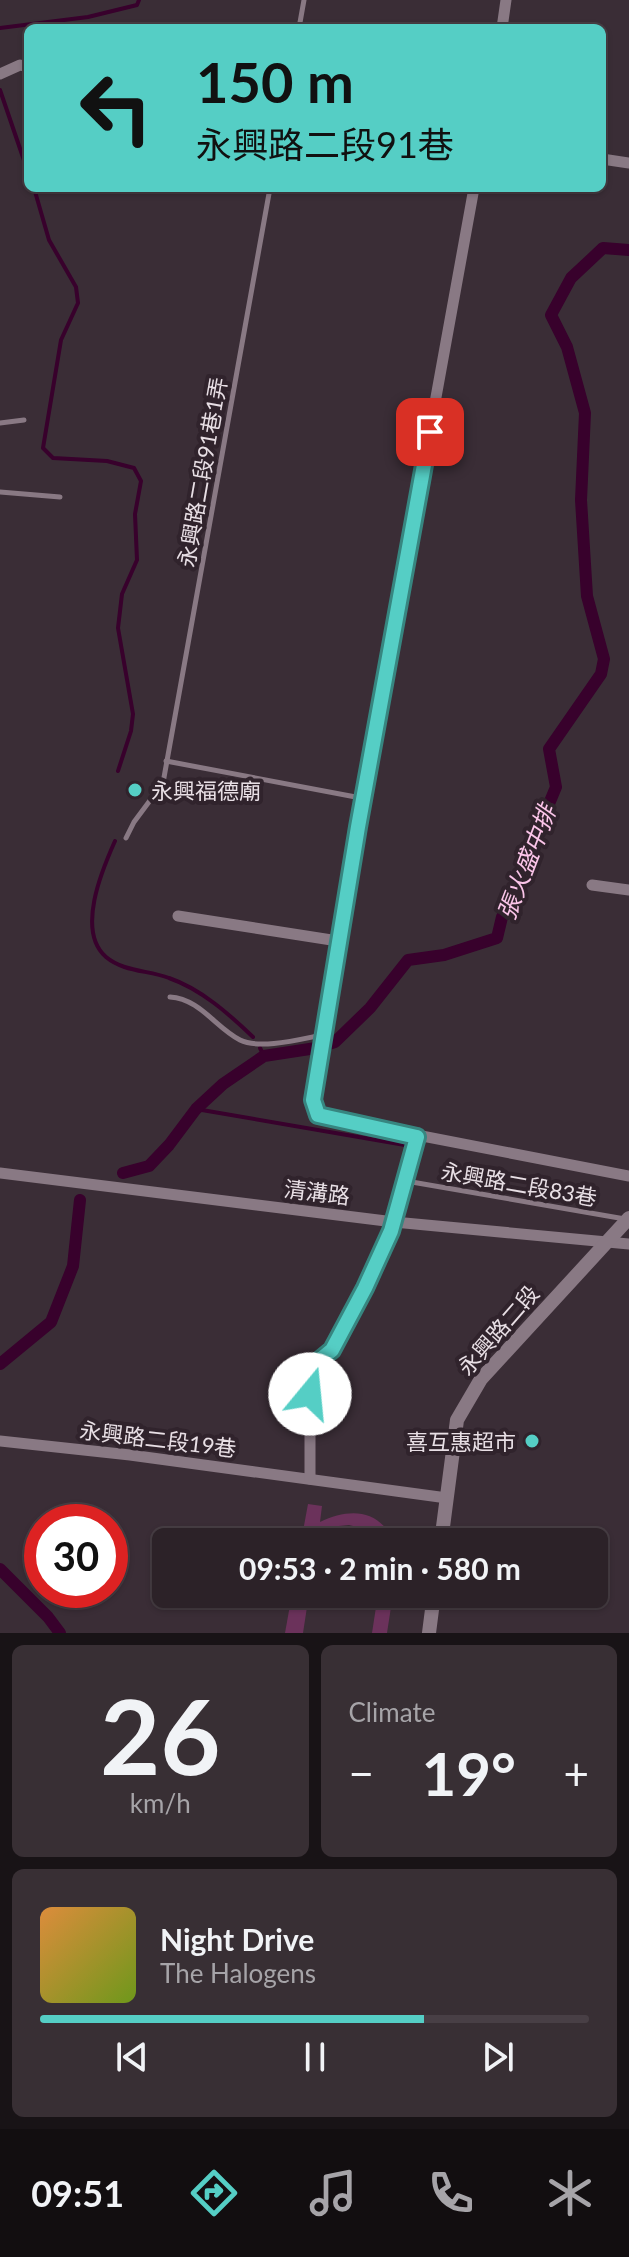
<!DOCTYPE html>
<html lang="en">
<head>
<meta charset="utf-8">
<style>
  :root { --surface:#2c2228; --page:#382f34; --text:#f1f3f6; --muted:#a6a4a8; --line:#483f45; --accent:#55cec5 }
  body { margin:0; font-family:Lato,"Noto Sans TC",sans-serif; background:var(--page); color:var(--text); height:100vh; display:flex; flex-direction:column; font-size:30px; white-space:nowrap }
  * { box-sizing:border-box; margin:0 }
  p { font-size:26px; color:var(--muted) }
  .icon { flex:none; width:44px; height:44px; fill:none; stroke:currentColor; stroke-width:2; stroke-linecap:round; stroke-linejoin:round }
  .map { position:relative; height:1633px; overflow:hidden }
  .side { display:flex; flex-direction:column; gap:12px; padding:12px; background:#181316; flex:1 }
  .side>* { flex:none }
  .hud { position:absolute; left:24px; top:24px; width:582px; height:168px; border-radius:12px; box-shadow:0 2px 6px #0004,0 0 0 2px var(--line); background:#55cec5; color:#111; overflow:hidden }
  .speed { position:absolute; left:24px; top:1504px; display:flex; gap:16px; font-size:40px; font-weight:700; text-align:center }
  .speed>* { display:grid; place-content:center; width:104px; height:104px; border-radius:50%; background:var(--surface); box-shadow:0 2px 6px #0004,0 0 0 2px var(--line); line-height:1 }
  .speed .limit { border:12px solid #d22; background:#fff; color:#111 }
  .pin { position:absolute; display:grid; place-items:center; width:68px; height:68px; color:#fff; margin:-34px; border-radius:16px; box-shadow:0 4px 12px #0006 }
  .me { position:absolute; width:88px; margin:-44px; rotate:17deg; stroke-linejoin:round; filter:drop-shadow(0 0 6px #0008) }
  .turn { display:flex; align-items:center; gap:28px; height:168px; padding:0 40px; font-size:36px }
  .turn .icon { width:104px; height:104px; stroke-width:2.5 }
  .turn b { display:block; font-size:56px; line-height:68px }
  .big { font-size:60px; font-weight:700; line-height:1.1 }
  .side .tile { flex:1; display:flex; flex-direction:column; justify-content:center; gap:12px; min-width:0; padding:0 28px; border-radius:12px; background:var(--page) }
  .side .dial { align-items:center; gap:0 }
  .dial b { font-size:104px; line-height:1 }
  .song { display:flex; align-items:center; gap:24px }
  .cover { width:96px; height:96px; border-radius:12px; background:linear-gradient(135deg,hsl(30 70% 55%),hsl(80 70% 35%)) }
  .played { height:8px; border-radius:4px; background:linear-gradient(90deg,var(--accent) 70%,var(--line) 70%) }
  .keys { display:flex; justify-content:space-around; direction:ltr }
  .heat { display:flex; justify-content:space-between; align-items:center; font-size:44px; direction:ltr }
  .side .tiles { flex:1; display:grid; gap:12px; grid-template-columns:1fr 1fr }
  .tile:last-child { grid-column:span 2 }
  .trip { position:absolute; left:152px; top:1528px; width:456px; height:80px; border-radius:12px; background:var(--surface); box-shadow:0 2px 6px #0004,0 0 0 2px var(--line); font-weight:700; line-height:80px; text-align:center }
  .menu { display:flex; height:128px; justify-content:space-around; align-items:center; background:#120e10; color:var(--muted) }
  .menu .icon { width:56px; height:56px }
  .menu .on { color:var(--accent) }
  .menu b { font-size:36px; color:var(--text) }
  .map>svg:first-child { display:block }
  .green { fill:#6b325b }
  .lines { fill:none; stroke-linecap:round; stroke-linejoin:round }
  .stream { stroke:#38012c; stroke-width:4 }
  .canal { stroke:#38012c; stroke-width:12 }
  .service { stroke:#897984; stroke-width:5 }
  .minor { stroke:#897984; stroke-width:11 }
  .tertiary { stroke:#897984; stroke-width:14 }
  .route-casing { stroke:#378680; stroke-width:20 }
  .route { stroke:#55cec5; stroke-width:14 }
  .poi-dot { fill:#55cec5; stroke:#30232c; stroke-width:3 }
  .labels { text-anchor:middle; dominant-baseline:central; stroke-width:8; stroke-linejoin:round; paint-order:stroke }
  .street-label { font-size:22px; fill:#e8dfe5; stroke:#30232c }
  .poi-label { font-size:22px; fill:#e8dfe5; stroke:#30232c; text-anchor:start }
  .water-label { font-size:24px; font-style:italic; fill:#fbc5e9; stroke:#30232c }
</style>
</head>
<body>
<div class="map">
<svg width="629" height="1633" viewBox="0 0 629 1633">
  <rect width="100%" height="100%" fill="#3a2d36"/>
  <g class="green">
    <path d="M 308,1504 L 322,1506 L 320,1522 C 349,1508 379,1508 394,1542 L 378,1542 L 365,1529 L 349,1525 L 339,1526 L 320,1542 L 301,1542 Z"/>
    <polygon points="292,1594 309,1594 303,1633 285,1633"/>
    <polygon points="378,1594 393,1594 387,1633 372,1633"/>
  </g>
  <g class="lines">
    <g class="stream">
      <polyline points="0,28 88,17 137,5 139,0"/>
      <polyline points="0,90 28,172"/>
      <polyline points="34,188 49,240 76,287 78,303 61,340 43,448 53,458 107,461 134,468 141,481 135,514 137,560 122,594 118,628 133,714 131,731 118,771"/>
      <path d="M 115,841 C 102,870 76,931 106,957 C 124,972 148,970 169,978 C 201,989 229,1014 253,1037"/>
      <polyline points="260,1048 264,1056"/>
      <polyline points="196,1109 405,1145"/>
    </g>
    <g class="canal">
      <polyline points="123,1173 149,1166 169,1145 196,1109 223,1084 264,1056 316,1048 335,1042 370,1008 408,960 444,955 497,938 502,917 556,787 549,749 601,674 604,659 587,596 581,500 585,413 567,347 551,315 571,278 603,248 629,250"/>
      <polyline points="0,1364 51,1322 73,1266 80,1200"/>
      <polyline points="0,1569 48,1617 60,1633"/>
    </g>
    <g class="service">
      <polyline points="299,28 304,0"/>
      <polyline points="0,423 24,420"/>
      <polyline points="0,492 60,497"/>
      <polyline points="166,761 361,798"/>
      <polyline points="126,838 134,822 163,783 270,188"/>
      <path d="M 170,997 C 200,999 215,1027 240,1040 C 260,1050 301,1039 322,1035"/>
      <polyline points="406,1181 625,1219"/>
    </g>
    <g class="minor">
      <polyline points="502,28 506,0"/>
      <polyline points="0,74 20,65 28,67"/>
      <polyline points="602,159 629,163"/>
      <polyline points="474,188 363,799 313,1100 318,1115 329,1118 629,1176"/>
      <polyline points="592,885 629,890"/>
      <polyline points="178,916 338,941"/>
      <polyline points="0,1173 394,1222 629,1244"/>
      <polyline points="0,1441 130,1455 447,1498"/>
      <polyline points="310,1479 310,1368 332,1350 365,1288 391,1231 417,1137"/>
    </g>
    <g class="tertiary">
      <polyline points="441,1542 457,1420 481,1379 629,1218"/>
      <polyline points="429,1633 434,1594"/>
    </g>
  </g>
  <g class="lines">
    <defs>
      <polyline id="route" points="310,1394 310,1368 332,1350 365,1288 391,1231 417,1137 318,1115 313,1100 358,827 430,432"/>
    </defs>
    <use href="#route" class="route-casing"/>
    <use href="#route" class="route"/>
  </g>
  <g class="poi-dot">
    <circle cx="135" cy="790" r="8"/>
    <circle cx="532" cy="1441" r="8"/>
  </g>
  <g class="labels">
    <g class="street-label">
      <text transform="translate(202 472) rotate(-80)">永興路二段91巷1弄</text>
      <text transform="translate(519 1184) rotate(10)">永興路二段83巷</text>
      <text transform="translate(317 1192) rotate(7)">清溝路</text>
      <text transform="translate(498 1330) rotate(-49)">永興路二段</text>
      <text transform="translate(158 1439) rotate(7)">永興路二段19巷</text>
    </g>
    <g class="poi-label">
      <text x="151" y="790">永興福德廟</text>
      <text x="516" y="1441" text-anchor="end">喜互惠超市</text>
    </g>
    <g class="water-label">
      <text transform="translate(526 862) rotate(-69)">張火盛中排</text>
    </g>
  </g>
</svg>
<div class="speed"><div class="limit">30</div></div>
<div class="pin" style="left:430px;top:432px;background:#d93025"><svg class="icon" aria-label="arrive" viewBox="0 0 24 24"><path d="M6 21V4h12l-3 4 3 4H6"/></svg></div>
<svg class="me" style="left:310px;top:1394px" viewBox="-20 -20 40 40"><circle r="19" fill="#fff"/><path d="M0-13L10 11 0 6-10 11z" fill="#55cec5"/></svg>
<div class="trip">09:53 · 2 min · 580 m</div>
<div class="hud">
<div class="turn"><svg class="icon" aria-label="left" viewBox="0 0 24 24"><path d="M17 20v-9H6M10 6l-5 5 5 5"/></svg><div><b>150 m</b>永興路二段91巷</div></div>
</div>
</div>
<section class="side">
<div class="tiles">
<div class="tile dial"><b>26</b><p>km/h</p></div>
<div class="tile"><p>Climate</p>
<div class="heat"><a>−</a><b class="big">19°</b><a>+</a></div>
</div>
<div class="tile">
<div class="song"><i class="cover"></i><div><b>Night Drive</b><p>The Halogens</p></div></div>
<div class="played"></div>
<div class="keys"><svg class="icon" aria-label="previous" viewBox="0 0 24 24"><path d="M18 5L8 12l10 7zM5 5v14"/></svg><svg class="icon" aria-label="pause" viewBox="0 0 24 24"><path d="M8 5v14M16 5v14"/></svg><svg class="icon" aria-label="next" viewBox="0 0 24 24"><path d="M6 5l10 7-10 7zM19 5v14"/></svg></div>
</div>
</div>
</section>
<nav class="menu">
<b>09:51</b>
<svg class="icon on" aria-label="directions" viewBox="0 0 24 24"><path d="M12 3l9 9-9 9-9-9zM9 14v-3h6M13 9l2 2-2 2"/></svg>
<svg class="icon" aria-label="music" viewBox="0 0 24 24"><path d="M9 18V5l10-2v13"/><circle cx="6" cy="18" r="3"/><circle cx="16" cy="16" r="3"/></svg>
<svg class="icon" aria-label="phone" viewBox="0 0 24 24"><path d="M5 4h4l2 5-3 2q2 4 5 5l2-3 5 2v4C11 20 4 13 5 4z"/></svg>
<svg class="icon" aria-label="climate" viewBox="0 0 24 24"><path d="M12 3v18M4 7l16 10M4 17L20 7"/></svg>
</nav>
</body>
</html>
